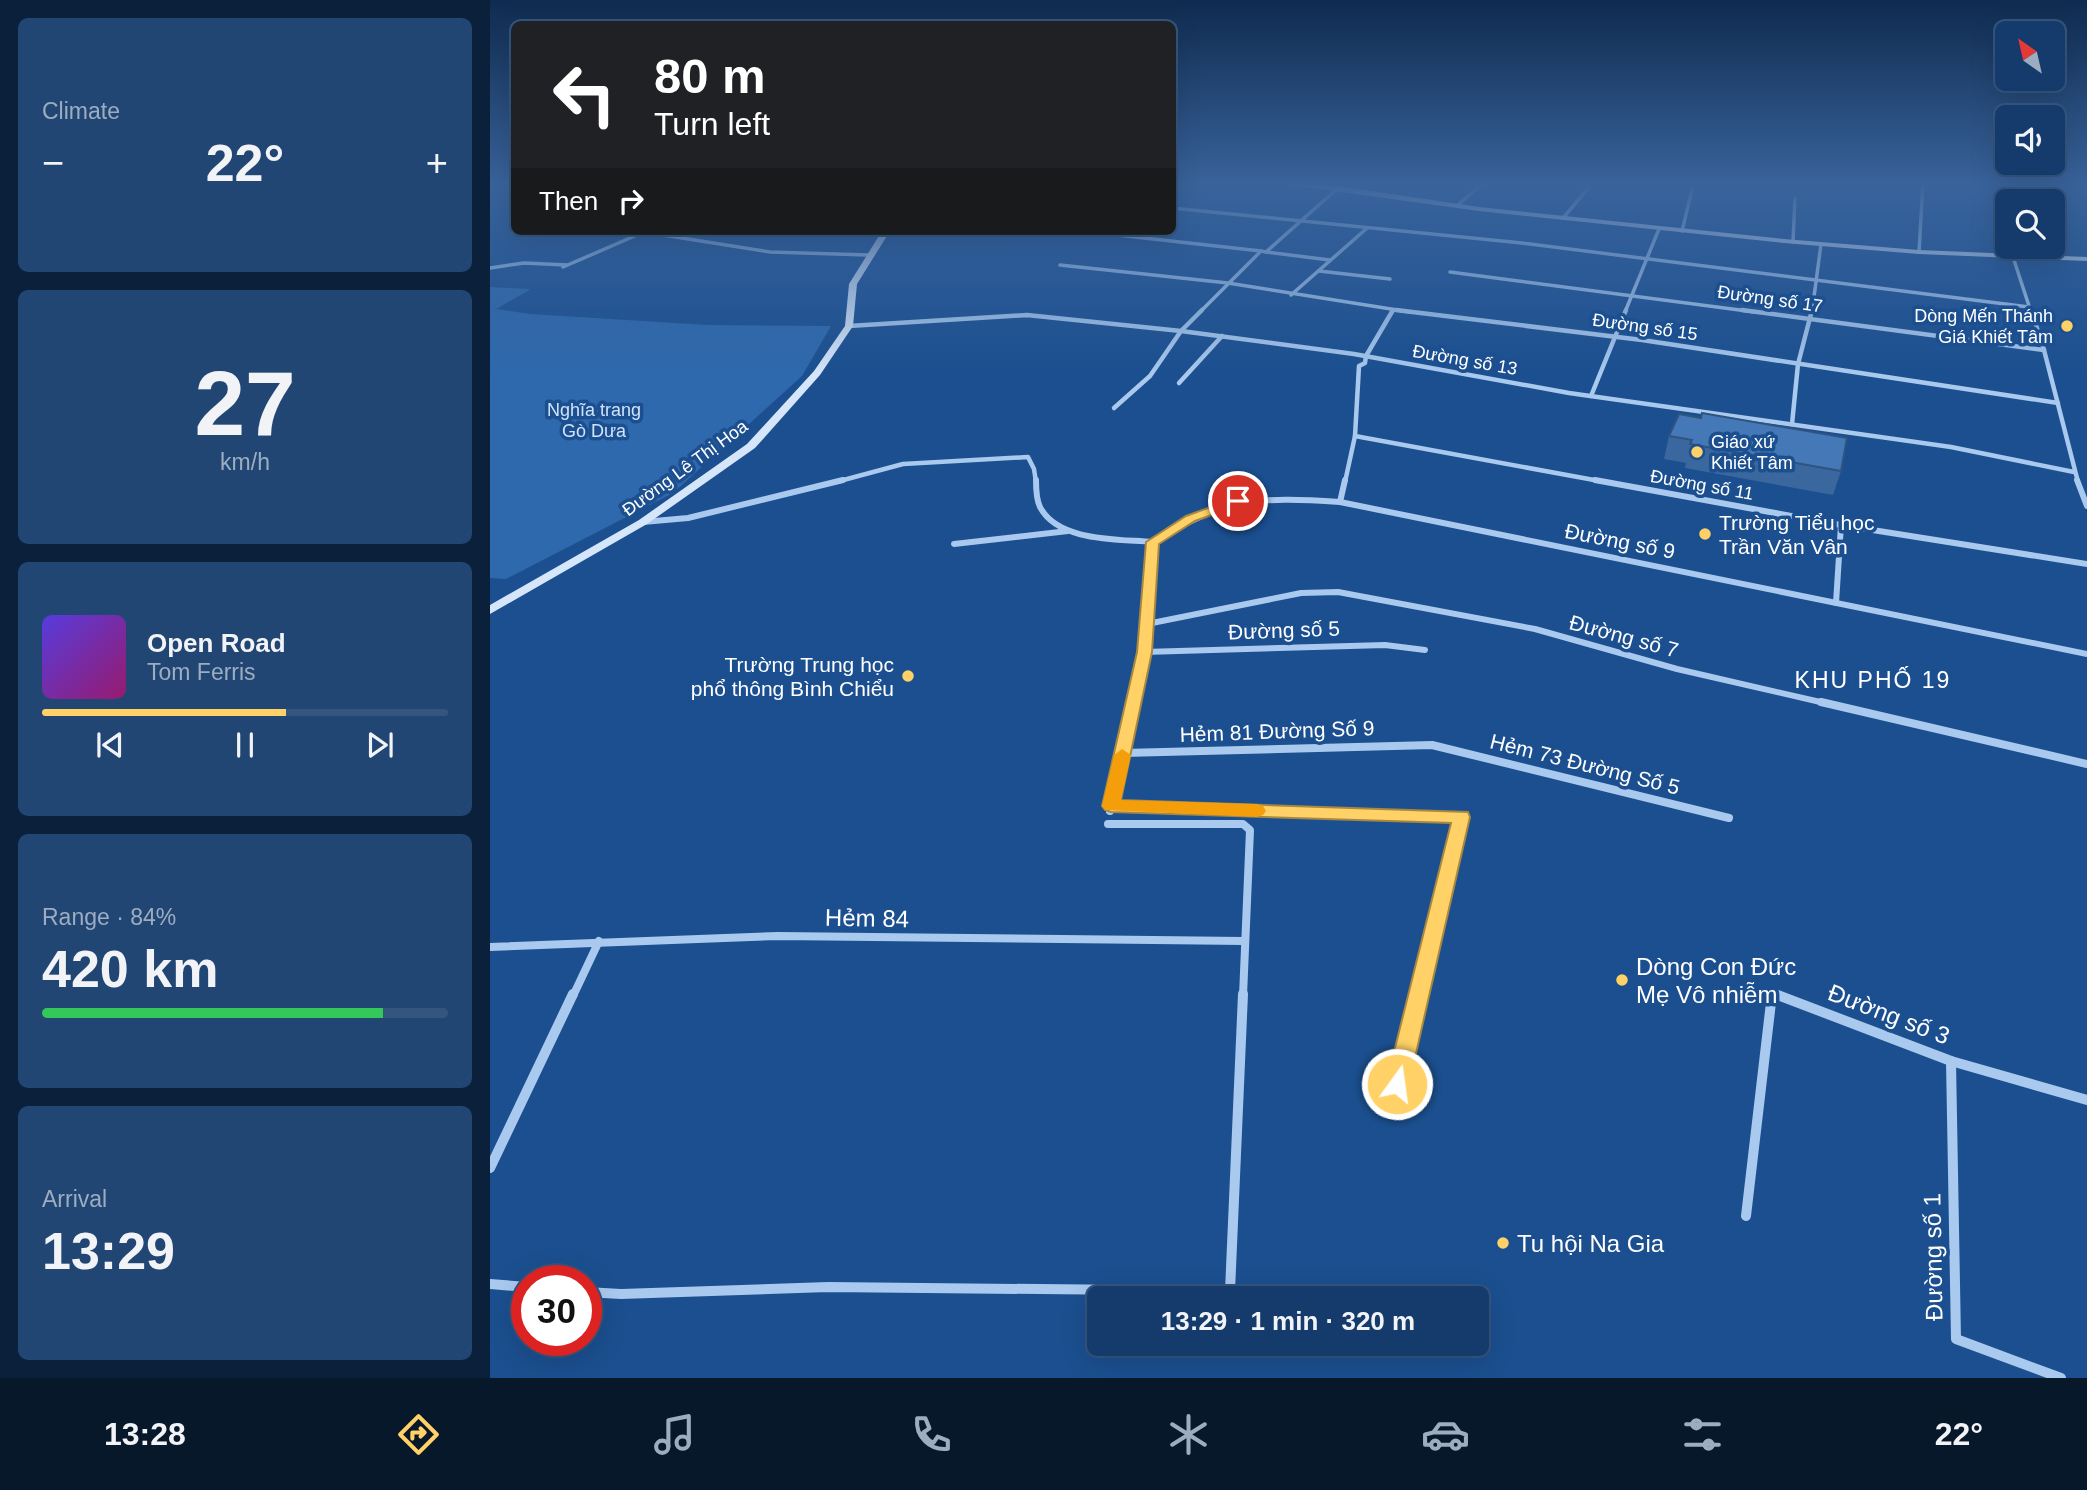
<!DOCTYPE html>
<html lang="en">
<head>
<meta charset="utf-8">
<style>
  :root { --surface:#143b6b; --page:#214673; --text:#f1f3f6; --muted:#9dadc1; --line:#33557e; --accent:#ffd166 }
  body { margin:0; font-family:Arial,sans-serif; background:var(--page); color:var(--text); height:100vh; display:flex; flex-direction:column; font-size:26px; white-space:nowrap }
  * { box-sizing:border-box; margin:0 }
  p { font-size:23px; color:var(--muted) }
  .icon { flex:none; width:38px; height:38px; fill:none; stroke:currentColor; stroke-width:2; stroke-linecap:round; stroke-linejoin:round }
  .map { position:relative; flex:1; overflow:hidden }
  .side { display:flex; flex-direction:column; gap:18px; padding:18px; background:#0b203b; width:490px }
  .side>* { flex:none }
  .guide { position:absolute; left:21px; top:21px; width:665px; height:214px; border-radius:10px; box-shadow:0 7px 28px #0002,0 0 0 2px var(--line); background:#202124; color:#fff; overflow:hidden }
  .needle { width:46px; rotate:326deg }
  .controls { position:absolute; left:1505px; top:21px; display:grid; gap:14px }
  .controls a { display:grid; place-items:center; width:70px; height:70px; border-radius:10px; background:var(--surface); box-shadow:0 7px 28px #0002,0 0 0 2px var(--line); font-size:35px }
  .speed { position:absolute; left:21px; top:1265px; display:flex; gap:14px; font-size:35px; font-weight:700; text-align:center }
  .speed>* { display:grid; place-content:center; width:91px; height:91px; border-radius:50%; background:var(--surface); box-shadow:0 7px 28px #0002,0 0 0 2px var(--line); line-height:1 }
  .speed .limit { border:10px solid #d22; background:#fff; color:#111 }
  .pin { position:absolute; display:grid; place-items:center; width:60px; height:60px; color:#fff; margin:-30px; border:4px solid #fff; border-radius:50%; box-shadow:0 2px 7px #0007 }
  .me { position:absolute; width:77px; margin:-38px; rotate:14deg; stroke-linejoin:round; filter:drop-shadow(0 0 5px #0008) }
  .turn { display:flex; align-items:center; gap:24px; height:147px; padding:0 28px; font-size:32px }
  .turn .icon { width:91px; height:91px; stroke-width:2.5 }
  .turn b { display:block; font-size:49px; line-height:60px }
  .then { display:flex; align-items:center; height:66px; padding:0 28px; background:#0003; gap:14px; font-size:26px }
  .big { font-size:52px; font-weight:800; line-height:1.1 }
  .side .tile { flex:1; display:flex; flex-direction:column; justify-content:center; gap:10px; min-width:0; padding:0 24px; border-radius:10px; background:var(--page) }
  .side .dial { align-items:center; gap:0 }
  .dial b { font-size:91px; line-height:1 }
  .song { display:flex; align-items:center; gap:21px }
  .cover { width:84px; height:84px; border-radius:10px; background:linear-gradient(135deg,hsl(250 70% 55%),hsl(320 70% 35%)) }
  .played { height:7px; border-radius:4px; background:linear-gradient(90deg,var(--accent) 60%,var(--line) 60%) }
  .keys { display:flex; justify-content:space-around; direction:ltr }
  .heat { display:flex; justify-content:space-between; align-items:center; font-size:38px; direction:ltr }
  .charge { height:10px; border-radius:5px; background:linear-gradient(90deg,#34c759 84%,var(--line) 0) }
  .trip { position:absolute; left:597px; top:1286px; width:402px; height:70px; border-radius:10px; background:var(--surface); box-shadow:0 7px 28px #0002,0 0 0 2px var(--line); font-weight:800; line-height:70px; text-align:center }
  .tabs { display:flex; height:112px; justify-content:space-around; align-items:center; background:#08182b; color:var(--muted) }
  .tabs .icon { width:49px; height:49px }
  .tabs .selected { color:var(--accent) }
  .tabs b { font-size:32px; color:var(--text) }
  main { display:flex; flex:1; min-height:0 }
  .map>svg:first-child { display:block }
  .green { fill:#2e69ad }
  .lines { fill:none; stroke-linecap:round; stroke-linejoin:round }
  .street-far4 { stroke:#a9c9ee; stroke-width:3.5 }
  .street-far3 { stroke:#a9c9ee; stroke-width:4.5 }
  .street-far2 { stroke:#a9c9ee; stroke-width:6 }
  .street-far1 { stroke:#a9c9ee; stroke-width:8 }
  .street { stroke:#a9c9ee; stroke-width:10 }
  .secondary { fill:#d6e6fa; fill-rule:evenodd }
  .wall { fill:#3a679d }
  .building { fill:#4478b7; stroke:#305480; stroke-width:2 }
  .route { fill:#ffd166; stroke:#a68842; stroke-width:2 }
  .slow { fill:#f59e0b }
  .poi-dot { fill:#ffd166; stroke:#1b4f8f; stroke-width:2.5 }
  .labels { text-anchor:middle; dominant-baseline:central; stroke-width:7; stroke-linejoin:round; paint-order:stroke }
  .far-street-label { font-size:18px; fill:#fff; stroke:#1b4f8f }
  .far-poi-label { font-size:18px; fill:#fff; stroke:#1b4f8f; text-anchor:end }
  .far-park-label { font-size:18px; fill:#cfe3fa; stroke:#1b4f8f }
  .poi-label { font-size:21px; fill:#fff; stroke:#1b4f8f; text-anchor:start }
  .street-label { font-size:21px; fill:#fff; stroke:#1b4f8f }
  .neighbourhood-label { font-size:23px; letter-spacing:2px; fill:#fff; stroke:#1b4f8f }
  .near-street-label { font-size:24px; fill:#fff; stroke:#1b4f8f }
  .near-poi-label { font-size:24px; fill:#fff; stroke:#1b4f8f; text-anchor:start }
</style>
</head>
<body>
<main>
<section class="side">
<div class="tile"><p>Climate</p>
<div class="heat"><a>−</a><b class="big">22°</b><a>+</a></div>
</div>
<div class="tile dial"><b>27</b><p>km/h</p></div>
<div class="tile">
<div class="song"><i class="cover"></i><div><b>Open Road</b><p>Tom Ferris</p></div></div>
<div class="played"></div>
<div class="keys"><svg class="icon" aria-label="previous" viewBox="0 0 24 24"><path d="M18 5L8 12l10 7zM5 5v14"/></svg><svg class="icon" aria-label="pause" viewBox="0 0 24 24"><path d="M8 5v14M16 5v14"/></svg><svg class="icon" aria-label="next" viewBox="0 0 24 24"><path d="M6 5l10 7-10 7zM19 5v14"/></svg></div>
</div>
<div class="tile"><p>Range · 84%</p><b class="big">420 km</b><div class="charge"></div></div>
<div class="tile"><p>Arrival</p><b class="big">13:29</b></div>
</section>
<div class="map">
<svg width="1597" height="1378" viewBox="0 0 1597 1378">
  <rect width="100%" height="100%" fill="#1b4f8f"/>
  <polygon class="green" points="0,287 41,289 6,309 40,314 217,325 341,326 312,376 183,493 16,579 0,578"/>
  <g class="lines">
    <g class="street-far4">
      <polyline points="1524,182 1524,201"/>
      <polyline points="968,205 994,182"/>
      <polyline points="682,208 1032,243 1539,307"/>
      <polyline points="1073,218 1100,186"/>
      <polyline points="591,231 771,251"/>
      <polyline points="1192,231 1202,190"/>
      <polyline points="1303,242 1305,198"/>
      <polyline points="1523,247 1523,257 1541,312"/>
      <polyline points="776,252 840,260"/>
      <polyline points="1429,252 1433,182"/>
      <polyline points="570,265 738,283 920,312"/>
      <polyline points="73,267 154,232 280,252 379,255"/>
      <polyline points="0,268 34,263 77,265"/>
      <polyline points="829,271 900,279"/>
      <polyline points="960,272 1265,312"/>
      <polyline points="801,295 876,229"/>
      <polyline points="710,312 771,251 776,252 848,188"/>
      <polyline points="1135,312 1169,229"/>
      <polyline points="1322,312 1331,244"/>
    </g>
    <g class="street-far3">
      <polyline points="906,310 1152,340 1568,403"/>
      <polyline points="1252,310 1554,350"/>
      <polyline points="1541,310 1554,350 1588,482"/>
      <polyline points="359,326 537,315 691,331 864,354 1079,393 1461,447 1584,472"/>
      <polyline points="689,383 732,336"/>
      <polyline points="1101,396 1136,310"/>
      <polyline points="624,408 660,376 691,331 712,310"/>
      <polyline points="1302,424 1308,364 1322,310"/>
      <polyline points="865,436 1115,482"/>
      <polyline points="346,482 413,464 538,457 544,469 546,482"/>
      <polyline points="855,482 865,436 869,366 875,363 876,356 903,310"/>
    </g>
    <g class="street-far2">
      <path d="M 546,480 C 546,489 546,499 550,507 C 568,542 629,539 662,542"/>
      <polyline points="1105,480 1351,525 1597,564"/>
      <polyline points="1587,480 1597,506"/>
      <polyline points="850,502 855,480"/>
      <polyline points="153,522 198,518 353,480"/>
      <path d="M 662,542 C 735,499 767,496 850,502 L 1597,654"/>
      <polyline points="464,544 578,531"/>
      <polyline points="1346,603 1351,525"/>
      <polyline points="657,624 811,593 848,592 1045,629 1187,669 1339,704"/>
      <polyline points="654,652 895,645 935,650"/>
      <polyline points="643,704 654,652 662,542"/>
    </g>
    <g class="street-far1">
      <polyline points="1331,702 1597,764"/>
      <polyline points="633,753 942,745 1239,818"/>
      <polyline points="621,805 971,817 928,996"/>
      <polyline points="620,811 643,702"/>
      <polyline points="618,824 753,824 760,830 753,996"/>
      <polyline points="0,947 287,936 754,941"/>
      <polyline points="83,996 109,941"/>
      <polyline points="1282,996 1282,993 1290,996"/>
    </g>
    <g class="street">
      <polyline points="1285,994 1461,1061 1597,1100"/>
      <polyline points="1461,1061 1466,1339 1571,1378"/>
      <polyline points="907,1085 929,994"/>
      <polyline points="0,1168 83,994"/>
      <polyline points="1256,1216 1282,994"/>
      <polyline points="0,1284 37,1287"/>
      <polyline points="96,1292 131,1294 338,1287 740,1291 753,994"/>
    </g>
    <g class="secondary">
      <polygon points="780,182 848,186 989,207 1294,239 1429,250 1597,257 1597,261 1429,254 1294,243 989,211"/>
      <polygon points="392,231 400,231 367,284 363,326 330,375 265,448 157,524 0,614 0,605 149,520 257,444 324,371 355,326 359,284"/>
    </g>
  </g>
  <polygon class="wall" points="1211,418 1351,471 1343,495 1195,468 1196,463 1174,459 1179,436"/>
  <polygon class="building" points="1212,413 1357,438 1351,471 1200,444 1202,440 1179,436 1189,414 1211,418"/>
  <linearGradient id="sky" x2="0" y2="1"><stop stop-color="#0f2b4f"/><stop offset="0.49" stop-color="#39639b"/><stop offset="1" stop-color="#39639b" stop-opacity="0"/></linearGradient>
  <rect width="1597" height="375" fill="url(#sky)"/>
  <polygon class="route" points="748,497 752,498 752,504 705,521 669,544 662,652 631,800 978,812 980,817 919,1084 915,1092 907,1094 899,1092 896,1084 961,823 621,812 615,810 612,806 647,652 656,542 696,516"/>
  <polygon class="slow" points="632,749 641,755 631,800 767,804 773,806 776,811 773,815 767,817 615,810 612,806 624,755"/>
  <g class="poi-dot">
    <circle cx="1577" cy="326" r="7"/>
    <circle cx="1207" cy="452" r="7"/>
    <circle cx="1215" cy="534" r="7"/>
    <circle cx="418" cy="676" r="7"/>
    <circle cx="1132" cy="980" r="7"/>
    <circle cx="1013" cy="1243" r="7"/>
  </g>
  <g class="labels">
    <g class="far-street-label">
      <text transform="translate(1280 299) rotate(8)">Đường số 17</text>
      <text transform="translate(1155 327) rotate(8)">Đường số 15</text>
      <text transform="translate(975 360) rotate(10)">Đường số 13</text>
      <text transform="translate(195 468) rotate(-36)">Đường Lê Thị Hoa</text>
      <text transform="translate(1212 485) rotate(10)">Đường số 11</text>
    </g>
    <g class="far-poi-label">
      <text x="1563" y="316">Dòng Mến Thánh<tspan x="1563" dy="21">Giá Khiết Tâm</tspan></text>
      <text x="1221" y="442" text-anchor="start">Giáo xứ<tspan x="1221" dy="21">Khiết Tâm</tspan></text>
    </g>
    <g class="far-park-label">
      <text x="104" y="410">Nghĩa trang<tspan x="104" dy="21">Gò Dưa</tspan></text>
    </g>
    <g class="poi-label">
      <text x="1229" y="522">Trường Tiểu học<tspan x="1229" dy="24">Trần Văn Vân</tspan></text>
      <text x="404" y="664" text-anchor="end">Trường Trung học<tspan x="404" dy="24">phổ thông Bình Chiểu</tspan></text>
    </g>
    <g class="street-label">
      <text transform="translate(1130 541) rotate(11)">Đường số 9</text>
      <text transform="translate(794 630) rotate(-2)">Đường số 5</text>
      <text transform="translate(1134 636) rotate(15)">Đường số 7</text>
      <text transform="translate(787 731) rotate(-2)">Hẻm 81 Đường Số 9</text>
      <text transform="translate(1095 764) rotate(14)">Hẻm 73 Đường Số 5</text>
    </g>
    <g class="neighbourhood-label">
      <text x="1383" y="680">KHU PHỐ 19</text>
    </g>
    <g class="near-street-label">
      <text transform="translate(377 918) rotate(1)">Hẻm 84</text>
      <text transform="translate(1399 1014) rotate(21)">Đường số 3</text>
      <text transform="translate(1443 1257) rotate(-91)">Đường số 1</text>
    </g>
    <g class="near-poi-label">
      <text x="1146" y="966">Dòng Con Đức<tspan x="1146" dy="28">Mẹ Vô nhiễm</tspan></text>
      <text x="1027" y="1243">Tu hội Na Gia</text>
    </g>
  </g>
</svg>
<div class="controls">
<a><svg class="needle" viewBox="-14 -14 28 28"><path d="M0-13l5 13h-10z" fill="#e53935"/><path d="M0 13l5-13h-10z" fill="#9dadc1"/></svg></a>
<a><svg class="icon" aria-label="sound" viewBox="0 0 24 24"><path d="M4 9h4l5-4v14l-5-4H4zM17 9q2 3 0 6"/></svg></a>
<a><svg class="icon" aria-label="search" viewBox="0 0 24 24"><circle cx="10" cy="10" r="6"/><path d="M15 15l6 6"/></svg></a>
</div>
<div class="speed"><div class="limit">30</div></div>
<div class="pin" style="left:748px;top:501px;background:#d93025"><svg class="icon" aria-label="arrive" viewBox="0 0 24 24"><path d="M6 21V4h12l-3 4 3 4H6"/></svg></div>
<svg class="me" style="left:907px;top:1084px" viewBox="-20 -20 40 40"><circle r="17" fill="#ffd166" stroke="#fff" stroke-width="3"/><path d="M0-11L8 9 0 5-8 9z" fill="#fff"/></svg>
<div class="trip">13:29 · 1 min · 320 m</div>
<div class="guide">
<div class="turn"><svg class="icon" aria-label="left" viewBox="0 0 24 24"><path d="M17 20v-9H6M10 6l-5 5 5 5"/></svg><div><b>80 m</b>Turn left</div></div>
<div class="then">Then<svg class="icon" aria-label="right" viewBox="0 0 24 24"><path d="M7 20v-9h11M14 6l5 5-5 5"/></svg></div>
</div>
</div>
</main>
<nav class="tabs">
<b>13:28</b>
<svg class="icon selected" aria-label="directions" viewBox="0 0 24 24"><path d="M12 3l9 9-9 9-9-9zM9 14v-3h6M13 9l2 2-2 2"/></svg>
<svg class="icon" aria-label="music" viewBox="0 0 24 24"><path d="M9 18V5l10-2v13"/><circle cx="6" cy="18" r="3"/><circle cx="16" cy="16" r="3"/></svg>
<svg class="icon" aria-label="phone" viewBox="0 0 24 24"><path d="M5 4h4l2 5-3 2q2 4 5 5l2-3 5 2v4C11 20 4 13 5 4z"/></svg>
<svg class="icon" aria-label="climate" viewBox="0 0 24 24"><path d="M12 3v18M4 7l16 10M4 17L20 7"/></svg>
<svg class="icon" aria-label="car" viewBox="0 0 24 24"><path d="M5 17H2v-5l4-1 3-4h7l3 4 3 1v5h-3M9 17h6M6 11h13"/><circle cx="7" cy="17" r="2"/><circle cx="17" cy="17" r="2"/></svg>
<svg class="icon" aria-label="filters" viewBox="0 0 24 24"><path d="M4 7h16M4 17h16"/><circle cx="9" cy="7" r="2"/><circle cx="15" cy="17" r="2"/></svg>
<b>22°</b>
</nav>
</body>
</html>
